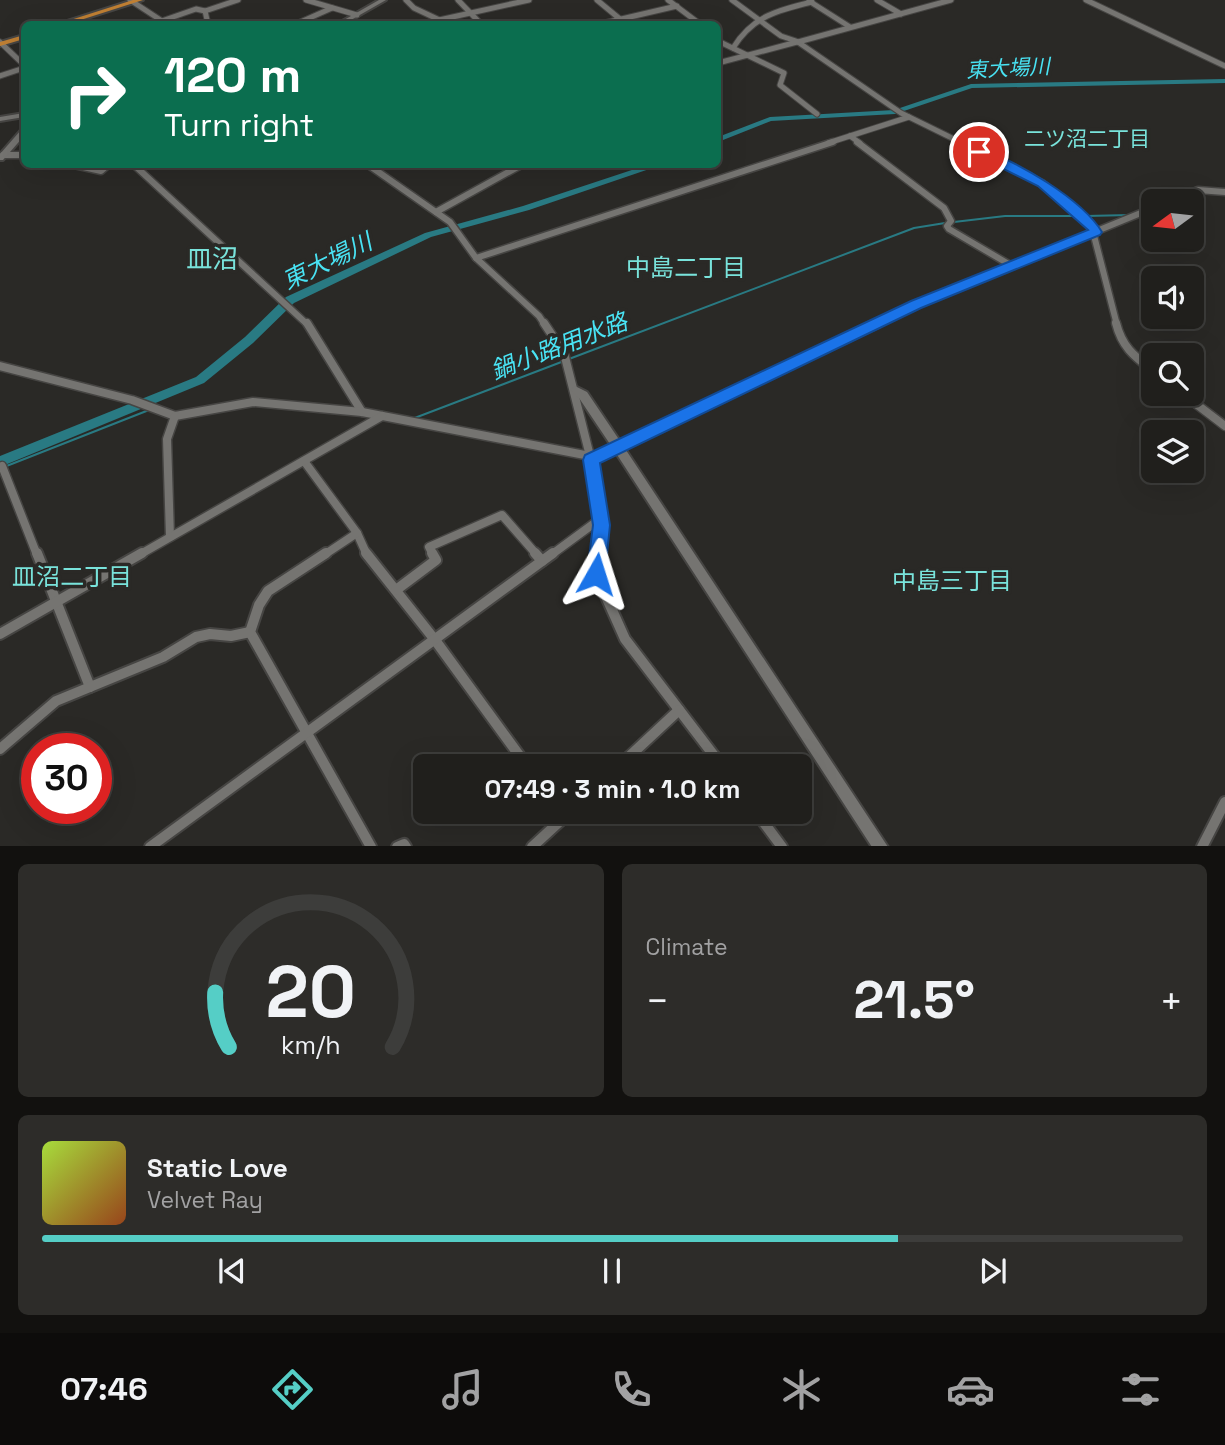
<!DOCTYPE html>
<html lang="en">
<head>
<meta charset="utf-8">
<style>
  :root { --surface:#201f1c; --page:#2d2c29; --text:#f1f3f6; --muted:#a2a2a3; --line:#3d3d3b; --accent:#55cec6 }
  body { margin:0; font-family:"Space Grotesk","Noto Sans JP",sans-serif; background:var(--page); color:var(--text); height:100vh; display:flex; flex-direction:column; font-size:26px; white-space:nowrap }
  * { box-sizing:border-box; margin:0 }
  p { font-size:23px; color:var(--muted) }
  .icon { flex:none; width:38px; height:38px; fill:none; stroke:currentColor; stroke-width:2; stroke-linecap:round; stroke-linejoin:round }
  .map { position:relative; height:846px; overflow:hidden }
  .sheet { display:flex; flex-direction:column; gap:18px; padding:18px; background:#12110f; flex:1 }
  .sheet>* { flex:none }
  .guide { position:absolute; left:21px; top:21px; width:700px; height:147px; border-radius:10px; box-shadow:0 7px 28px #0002,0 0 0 2px var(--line); background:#0b6e4f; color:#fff; overflow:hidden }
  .needle { width:46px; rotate:255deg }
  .fabs { position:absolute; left:1141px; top:189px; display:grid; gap:14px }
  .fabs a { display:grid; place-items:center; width:63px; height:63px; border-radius:10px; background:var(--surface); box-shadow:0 7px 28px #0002,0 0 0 2px var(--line); font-size:35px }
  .speed { position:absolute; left:21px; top:733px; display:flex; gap:14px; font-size:35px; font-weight:700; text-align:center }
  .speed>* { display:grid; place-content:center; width:91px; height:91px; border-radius:50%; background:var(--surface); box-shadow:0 7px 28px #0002,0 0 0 2px var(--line); line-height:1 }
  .speed .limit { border:10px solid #d22; background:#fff; color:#111 }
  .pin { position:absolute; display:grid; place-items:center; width:60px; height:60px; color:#fff; margin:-30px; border:4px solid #fff; border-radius:50%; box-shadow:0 2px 7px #0007 }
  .me { position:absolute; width:77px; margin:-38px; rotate:6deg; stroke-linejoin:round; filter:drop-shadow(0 0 5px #0008) }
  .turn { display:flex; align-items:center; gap:24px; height:147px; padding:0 28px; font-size:32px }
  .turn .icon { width:91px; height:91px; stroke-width:2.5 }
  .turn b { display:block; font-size:49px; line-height:60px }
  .big { font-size:52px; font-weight:600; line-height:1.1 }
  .sheet .card { flex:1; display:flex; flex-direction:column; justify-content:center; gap:10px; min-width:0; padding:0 24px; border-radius:10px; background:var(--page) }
  .sheet .dial { align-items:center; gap:0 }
  .dial svg { height:182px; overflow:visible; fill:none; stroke:var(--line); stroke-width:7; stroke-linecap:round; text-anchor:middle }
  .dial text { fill:var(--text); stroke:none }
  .song { display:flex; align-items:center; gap:21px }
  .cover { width:84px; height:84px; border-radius:10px; background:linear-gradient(135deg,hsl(80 70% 55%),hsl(20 70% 35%)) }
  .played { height:7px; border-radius:4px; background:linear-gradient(90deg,var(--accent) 75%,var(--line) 75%) }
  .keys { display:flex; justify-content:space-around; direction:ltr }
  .heat { display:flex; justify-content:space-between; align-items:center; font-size:38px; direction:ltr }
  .sheet .tiles { flex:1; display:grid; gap:18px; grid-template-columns:1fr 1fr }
  .card:last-child { grid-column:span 2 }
  .trip { position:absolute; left:413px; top:754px; width:399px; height:70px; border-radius:10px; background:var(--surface); box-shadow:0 7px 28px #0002,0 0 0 2px var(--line); font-weight:600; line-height:70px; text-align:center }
  .menu { display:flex; height:112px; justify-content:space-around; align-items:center; background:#0d0c0b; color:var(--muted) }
  .menu .icon { width:49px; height:49px }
  .menu .active { color:var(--accent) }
  .menu b { font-size:32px; color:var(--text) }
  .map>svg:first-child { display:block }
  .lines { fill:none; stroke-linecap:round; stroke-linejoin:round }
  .stream { stroke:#297a83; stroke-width:2 }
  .river { fill:#297a83; fill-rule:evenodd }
  .street-far3-casing { stroke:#464543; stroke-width:7 }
  .street-far2-casing { stroke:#464543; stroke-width:9 }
  .street-far1-casing { stroke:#464543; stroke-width:11 }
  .street-casing { stroke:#464543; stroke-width:14 }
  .secondary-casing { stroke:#464543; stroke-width:4 }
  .primary-casing { stroke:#464543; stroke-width:4 }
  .street-far3 { stroke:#757471; stroke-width:5 }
  .street-far2 { stroke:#757471; stroke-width:6 }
  .street-far1 { stroke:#757471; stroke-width:8 }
  .street { stroke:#757471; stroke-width:10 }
  .secondary { fill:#757471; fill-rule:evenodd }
  .primary { fill:#bf7f33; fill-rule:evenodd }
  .route { fill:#1a73e8; stroke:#114b97; stroke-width:2 }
  .labels { text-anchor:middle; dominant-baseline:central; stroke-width:7; stroke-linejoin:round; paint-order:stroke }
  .far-water-label { font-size:21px; font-style:italic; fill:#49e3f4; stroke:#2a2926 }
  .far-neighbourhood-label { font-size:21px; fill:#79e3db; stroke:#2a2926 }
  .water-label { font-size:24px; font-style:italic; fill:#49e3f4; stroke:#2a2926 }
  .neighbourhood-label { font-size:24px; fill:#79e3db; stroke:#2a2926 }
  .quarter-label { font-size:26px; fill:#79e3db; stroke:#2a2926 }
</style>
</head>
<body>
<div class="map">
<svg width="1225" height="847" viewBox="0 0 1225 847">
  <rect width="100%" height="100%" fill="#2a2926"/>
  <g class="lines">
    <g class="stream">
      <polyline points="336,24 350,16"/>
      <polyline points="1086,216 1130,215"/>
      <polyline points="954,222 1005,216 1077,216"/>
      <polyline points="569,359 914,228 945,223"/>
      <polyline points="412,419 564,361"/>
      <polyline points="4,467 149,410"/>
    </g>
    <g class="river">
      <polygon points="1225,79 1225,83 972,88 895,114 771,121 718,142 718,137 770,117 894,110 971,84"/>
      <polygon points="650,164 664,164 529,210 431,237 294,303 253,343 204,383 0,467 0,456 196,377 245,337 286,297 425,233 523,206"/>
    </g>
    <defs>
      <g id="street-far3">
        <polyline points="130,0 162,21"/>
        <polyline points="306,0 357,15"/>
        <polyline points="406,0 414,8 448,24"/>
        <polyline points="458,0 481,24"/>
        <polyline points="597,0 626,24"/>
        <polyline points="668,0 700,24"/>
        <polyline points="732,0 781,36 796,41"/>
        <polyline points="877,0 901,14"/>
        <polyline points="1086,0 1225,66"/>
        <polyline points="809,1 850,27"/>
        <polyline points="205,11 208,24"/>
        <polyline points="439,20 529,0"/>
        <polyline points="153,24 196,9 205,11 238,0"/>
        <polyline points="296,24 332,8"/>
        <polyline points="600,24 677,6"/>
        <polyline points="718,41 784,73 780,85 817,114"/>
        <polyline points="0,42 24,65"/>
        <polyline points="798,42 901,113 962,143"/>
        <polyline points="798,42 951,0"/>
        <path d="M 733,48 C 753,16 778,10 812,2"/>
        <polyline points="718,63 797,42"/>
        <polyline points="0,76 24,68"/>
        <polyline points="850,136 860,143"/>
        <polyline points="828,143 909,117"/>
      </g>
      <g id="street-far2">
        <polyline points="857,142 944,208 951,221 947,226 949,229 1012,266"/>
        <polyline points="959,142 1042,183 1091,224 1117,325"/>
        <polyline points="3,155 24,155"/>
        <polyline points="70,164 101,171 109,164"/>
        <polyline points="133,164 308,325"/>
        <polyline points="367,164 450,222 476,258 539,316 545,325"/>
        <polyline points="1170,201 1198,190 1225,192"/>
        <polyline points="436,212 523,164"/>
        <polyline points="476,258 833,142"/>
        <polyline points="875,325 916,305 1153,208"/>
      </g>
      <g id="street-far1">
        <polyline points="307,323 362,412"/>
        <polyline points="544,323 564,353 591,460 602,525 598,555"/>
        <path d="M 1116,323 C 1122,347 1134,356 1153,371"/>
        <polyline points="0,366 132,400 175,416 253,402 362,412 590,456"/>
        <polyline points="1183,394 1225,426"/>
        <polyline points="591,460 879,323"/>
        <polyline points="304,461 357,533 367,555"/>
        <polyline points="2,466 37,555"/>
        <polyline points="170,537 167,439 175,416"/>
        <polyline points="139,555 382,416"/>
        <polyline points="324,555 357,533"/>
        <polyline points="433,555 429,547 502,515 537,555"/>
        <polyline points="551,555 600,519"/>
      </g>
      <g id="street">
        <polyline points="37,553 90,687"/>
        <polyline points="326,553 268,591 259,605 250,632 371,847"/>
        <polyline points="366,553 435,640 527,766"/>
        <polyline points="535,553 542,561"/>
        <polyline points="599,553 596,574 625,639 722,766"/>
        <polyline points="396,590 436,560 432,553"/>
        <polyline points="0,634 142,553"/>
        <polyline points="0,749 56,701 163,657 196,637 210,634 231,636 250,632"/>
        <polyline points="619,766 679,710"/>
        <polyline points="756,812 782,847"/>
        <polyline points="150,847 553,553"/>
        <polyline points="397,847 404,844 406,847"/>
        <polyline points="532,847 570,812"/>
        <polyline points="1202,847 1225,802"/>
      </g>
      <g id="secondary">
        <polygon points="379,0 386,0 344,24 337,24"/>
        <polygon points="24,113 24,117 0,121 0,117"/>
        <polygon points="21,130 24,130 24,136 3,160 0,160 0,154"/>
        <polygon points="575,386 587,392 622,444 888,847 872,847 614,450 579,398 570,390"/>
      </g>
      <g id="primary">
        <polygon points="133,0 143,0 68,24 58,24"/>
        <polygon points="24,35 24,39 0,46 0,42"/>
      </g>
    </defs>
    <use href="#street-far3" class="street-far3-casing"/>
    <use href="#street-far2" class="street-far2-casing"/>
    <use href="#street-far1" class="street-far1-casing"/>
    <use href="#street" class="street-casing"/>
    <use href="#secondary" class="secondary-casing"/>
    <use href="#primary" class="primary-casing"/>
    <use href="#street-far3" class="street-far3"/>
    <use href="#street-far2" class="street-far2"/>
    <use href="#street-far1" class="street-far1"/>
    <use href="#street" class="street"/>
    <use href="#secondary" class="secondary"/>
    <use href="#primary" class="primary"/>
  </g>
  <path class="route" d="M 979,149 C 1016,160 1082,199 1102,232 L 1100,235 L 921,308 L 600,463 L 610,525 L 605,574 L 603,580 L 596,582 L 590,580 L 587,574 L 593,525 L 583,460 L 585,455 L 911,301 L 1088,230 L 1038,186 L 975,155 L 975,150 Z"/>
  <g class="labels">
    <g class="far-water-label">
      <text transform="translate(1008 68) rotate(-3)">東大場川</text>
    </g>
    <g class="far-neighbourhood-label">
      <text x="1087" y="138">二ツ沼二丁目</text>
    </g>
    <g class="water-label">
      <text transform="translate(327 261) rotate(-26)">東大場川</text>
      <text transform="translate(559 346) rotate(-21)">鍋小路用水路</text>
    </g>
    <g class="neighbourhood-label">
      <text x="686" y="267">中島二丁目</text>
      <text x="72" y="576">皿沼二丁目</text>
      <text x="952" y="580">中島三丁目</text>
    </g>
    <g class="quarter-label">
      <text x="212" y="259">皿沼</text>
    </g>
  </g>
</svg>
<div class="fabs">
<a><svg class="needle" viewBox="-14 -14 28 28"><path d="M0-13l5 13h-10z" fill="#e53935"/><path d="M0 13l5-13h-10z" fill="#a2a2a3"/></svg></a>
<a><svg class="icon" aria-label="sound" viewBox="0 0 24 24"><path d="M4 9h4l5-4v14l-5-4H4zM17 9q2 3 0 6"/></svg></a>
<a><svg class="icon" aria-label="search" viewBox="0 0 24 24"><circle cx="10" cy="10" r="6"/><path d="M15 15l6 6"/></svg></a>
<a><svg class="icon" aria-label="layers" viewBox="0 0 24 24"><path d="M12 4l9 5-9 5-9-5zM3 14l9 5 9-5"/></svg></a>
</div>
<div class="speed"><div class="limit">30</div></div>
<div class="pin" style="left:979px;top:152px;background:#d93025"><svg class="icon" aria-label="arrive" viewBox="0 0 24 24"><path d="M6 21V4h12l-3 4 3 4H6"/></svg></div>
<svg class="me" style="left:596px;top:574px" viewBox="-20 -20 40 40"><path d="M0-17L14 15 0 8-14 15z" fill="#1a73e8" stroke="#fff" stroke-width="4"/></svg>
<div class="trip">07:49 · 3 min · 1.0 km</div>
<div class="guide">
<div class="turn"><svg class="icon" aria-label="right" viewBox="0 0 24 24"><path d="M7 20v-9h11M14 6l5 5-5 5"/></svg><div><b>120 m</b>Turn right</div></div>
</div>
</div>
<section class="sheet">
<div class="tiles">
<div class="card dial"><svg viewBox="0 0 100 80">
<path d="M14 69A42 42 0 1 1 86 69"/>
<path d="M14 69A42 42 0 0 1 8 45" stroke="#55cec6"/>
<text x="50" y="56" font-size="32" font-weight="700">20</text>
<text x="50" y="72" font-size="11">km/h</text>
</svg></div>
<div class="card"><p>Climate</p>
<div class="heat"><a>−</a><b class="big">21.5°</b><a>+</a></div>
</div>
<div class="card">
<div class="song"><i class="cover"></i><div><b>Static Love</b><p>Velvet Ray</p></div></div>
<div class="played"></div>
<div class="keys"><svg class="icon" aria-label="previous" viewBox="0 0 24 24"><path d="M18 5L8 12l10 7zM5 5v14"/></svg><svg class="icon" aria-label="pause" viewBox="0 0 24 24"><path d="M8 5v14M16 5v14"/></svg><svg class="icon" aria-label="next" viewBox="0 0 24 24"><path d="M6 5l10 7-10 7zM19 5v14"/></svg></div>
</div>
</div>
</section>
<nav class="menu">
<b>07:46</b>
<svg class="icon active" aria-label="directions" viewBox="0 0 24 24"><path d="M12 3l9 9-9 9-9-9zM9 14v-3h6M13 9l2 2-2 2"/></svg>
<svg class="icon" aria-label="music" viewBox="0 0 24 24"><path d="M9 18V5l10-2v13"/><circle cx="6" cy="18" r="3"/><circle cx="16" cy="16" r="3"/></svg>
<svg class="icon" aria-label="phone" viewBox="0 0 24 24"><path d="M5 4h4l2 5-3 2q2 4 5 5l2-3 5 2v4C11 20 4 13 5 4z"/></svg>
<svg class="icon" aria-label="climate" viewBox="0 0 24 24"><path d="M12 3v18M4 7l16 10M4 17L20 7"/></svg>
<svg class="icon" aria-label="car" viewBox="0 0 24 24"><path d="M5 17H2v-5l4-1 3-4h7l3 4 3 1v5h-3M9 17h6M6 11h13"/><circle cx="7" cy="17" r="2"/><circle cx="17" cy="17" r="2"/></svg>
<svg class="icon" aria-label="filters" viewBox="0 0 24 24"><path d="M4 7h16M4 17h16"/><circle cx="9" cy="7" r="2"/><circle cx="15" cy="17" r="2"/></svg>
</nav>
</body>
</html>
